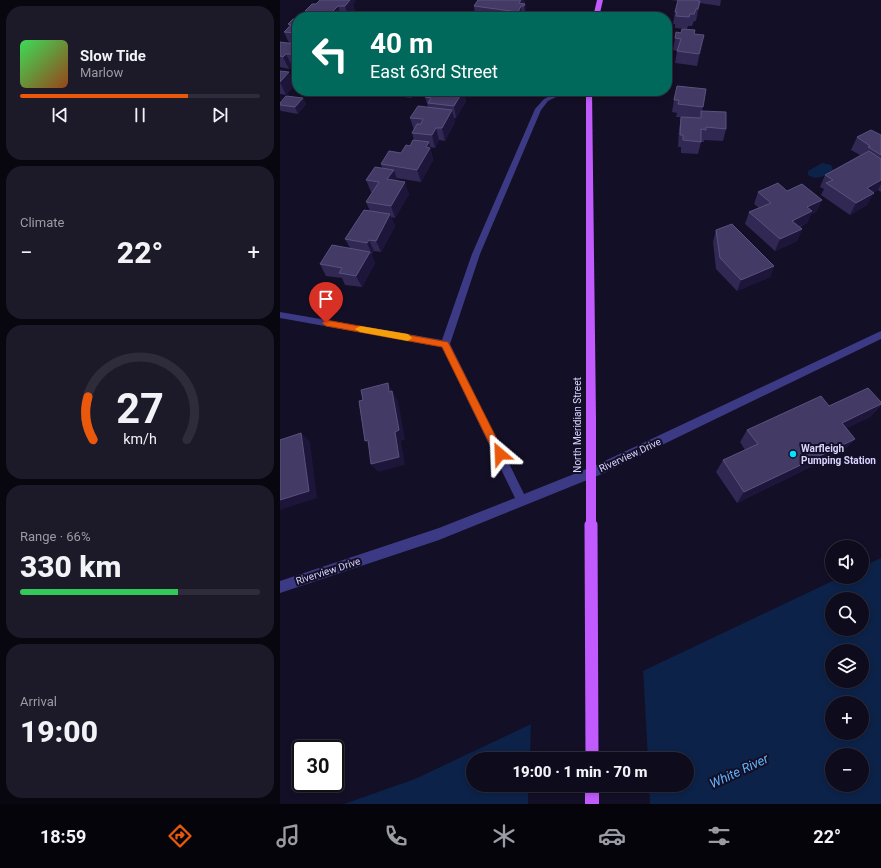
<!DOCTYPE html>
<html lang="en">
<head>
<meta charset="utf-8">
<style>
  :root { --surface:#0e0b1c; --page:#1c1929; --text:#f1f3f6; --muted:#9b9ba3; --line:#2e2b3b; --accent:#ea580c }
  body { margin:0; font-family:Roboto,sans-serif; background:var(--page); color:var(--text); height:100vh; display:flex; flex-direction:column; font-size:15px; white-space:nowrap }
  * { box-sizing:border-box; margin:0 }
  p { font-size:13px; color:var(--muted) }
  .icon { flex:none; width:22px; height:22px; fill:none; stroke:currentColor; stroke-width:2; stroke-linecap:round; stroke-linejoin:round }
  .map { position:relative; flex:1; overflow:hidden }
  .side { display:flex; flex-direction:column; gap:6px; padding:6px; background:#08060f; width:280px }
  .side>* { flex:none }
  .hud { position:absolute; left:12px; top:12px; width:380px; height:84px; border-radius:16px; box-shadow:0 2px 6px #0003,0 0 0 1px var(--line); background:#00695c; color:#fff; overflow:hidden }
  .buttons { position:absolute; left:545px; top:540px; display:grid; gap:8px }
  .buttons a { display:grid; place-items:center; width:44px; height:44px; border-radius:50%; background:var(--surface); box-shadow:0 2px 6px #0003,0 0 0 1px var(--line); font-size:20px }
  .speed { position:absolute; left:12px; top:740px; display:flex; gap:8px; font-size:20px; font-weight:700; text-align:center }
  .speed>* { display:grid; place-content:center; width:52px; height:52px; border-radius:50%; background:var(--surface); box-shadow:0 2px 6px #0003,0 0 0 1px var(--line); line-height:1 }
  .speed .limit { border:2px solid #111; border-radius:6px; background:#fff; color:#111 }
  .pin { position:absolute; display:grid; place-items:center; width:34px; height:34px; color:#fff; margin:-41px -17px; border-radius:50% 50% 50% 0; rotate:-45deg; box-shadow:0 0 4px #0007 }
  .pin .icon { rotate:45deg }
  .me { position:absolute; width:44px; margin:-22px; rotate:334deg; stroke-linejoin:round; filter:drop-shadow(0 0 3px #0008) }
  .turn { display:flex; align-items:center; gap:14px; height:84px; padding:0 12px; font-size:18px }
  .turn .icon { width:52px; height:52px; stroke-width:2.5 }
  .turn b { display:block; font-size:28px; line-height:34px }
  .big { font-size:30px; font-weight:800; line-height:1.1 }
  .side .tile { flex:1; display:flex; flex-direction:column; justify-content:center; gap:6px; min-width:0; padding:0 14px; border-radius:16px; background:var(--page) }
  .side .dial { align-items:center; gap:0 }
  .dial svg { height:104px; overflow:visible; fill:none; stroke:var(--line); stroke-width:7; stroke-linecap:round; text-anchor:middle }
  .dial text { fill:var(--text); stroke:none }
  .song { display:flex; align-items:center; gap:12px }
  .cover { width:48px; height:48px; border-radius:6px; background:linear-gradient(135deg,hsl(130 70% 55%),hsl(20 70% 35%)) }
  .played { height:4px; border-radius:2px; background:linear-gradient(90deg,var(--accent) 70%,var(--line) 70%) }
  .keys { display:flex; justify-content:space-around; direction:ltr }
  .heat { display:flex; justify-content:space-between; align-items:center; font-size:22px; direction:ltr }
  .charge { height:6px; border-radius:3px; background:linear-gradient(90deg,#34c759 66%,var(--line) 0) }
  .trip { position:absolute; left:186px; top:752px; width:228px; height:40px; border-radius:20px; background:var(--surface); box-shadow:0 2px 6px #0003,0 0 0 1px var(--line); font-weight:800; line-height:40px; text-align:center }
  .menu { display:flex; height:64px; justify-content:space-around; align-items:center; background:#06040b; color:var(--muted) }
  .menu .icon { width:28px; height:28px }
  .menu .active { color:var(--accent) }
  .menu b { font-size:18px; color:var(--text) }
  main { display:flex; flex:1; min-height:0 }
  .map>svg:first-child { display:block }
  .water { fill:#0c2248; fill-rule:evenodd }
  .pier { fill:#130f26 }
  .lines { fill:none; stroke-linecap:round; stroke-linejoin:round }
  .minor { fill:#3d3a85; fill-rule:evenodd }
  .major { fill:#c25bff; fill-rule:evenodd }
  .major-bridge-far1 { stroke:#c25bff; stroke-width:10 }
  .major-bridge { stroke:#c25bff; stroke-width:13 }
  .wall { fill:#312854 }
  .shaded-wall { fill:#1d163a }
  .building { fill:#433a66; stroke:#5a527e }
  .route { fill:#ea580c; stroke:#983908 }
  .slow { fill:#f59e0b }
  .poi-dot { fill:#00e5ff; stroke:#130f26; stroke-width:1.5 }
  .labels { text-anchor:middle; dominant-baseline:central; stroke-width:4; stroke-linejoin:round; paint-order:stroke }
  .street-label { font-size:10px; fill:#d9d4ff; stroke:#130f26 }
  .poi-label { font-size:10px; font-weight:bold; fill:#d9d4ff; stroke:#130f26; text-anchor:start }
  .near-water-label { font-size:13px; font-style:italic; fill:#62b6ff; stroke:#130f26 }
</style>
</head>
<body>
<main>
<section class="side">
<div class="tile">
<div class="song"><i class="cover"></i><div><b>Slow Tide</b><p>Marlow</p></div></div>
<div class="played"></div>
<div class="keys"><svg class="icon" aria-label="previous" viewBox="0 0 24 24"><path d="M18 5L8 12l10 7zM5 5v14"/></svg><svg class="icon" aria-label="pause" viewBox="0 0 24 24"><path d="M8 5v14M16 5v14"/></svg><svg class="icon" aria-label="next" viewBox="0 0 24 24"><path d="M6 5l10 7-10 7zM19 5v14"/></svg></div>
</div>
<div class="tile"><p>Climate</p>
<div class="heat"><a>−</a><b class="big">22°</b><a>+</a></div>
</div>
<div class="tile dial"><svg viewBox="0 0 100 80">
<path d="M14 69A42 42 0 1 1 86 69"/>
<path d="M14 69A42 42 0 0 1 10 36" stroke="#ea580c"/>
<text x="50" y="56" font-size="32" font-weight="700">27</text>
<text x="50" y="72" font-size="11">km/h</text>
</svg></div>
<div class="tile"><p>Range · 66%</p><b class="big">330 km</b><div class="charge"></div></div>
<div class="tile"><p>Arrival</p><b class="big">19:00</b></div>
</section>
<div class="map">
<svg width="601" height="804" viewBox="0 0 601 804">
  <rect width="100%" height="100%" fill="#130f26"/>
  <g class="water">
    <path d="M 542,163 L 551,165 L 553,170 C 545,176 537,181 528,175 L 528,171 Z"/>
    <path d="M 601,558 L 601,804 L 64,804 L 135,779 L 561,577 L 582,577 L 582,567 ZM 552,599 L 582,599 L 582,629 L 552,629 ZM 552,651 L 582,651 L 582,681 L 552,681 ZM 552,703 L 582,703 L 582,733 L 552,733 ZM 552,755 L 582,755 L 582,785 L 552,785 ZM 193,759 L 407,759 L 407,785 L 193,785 Z"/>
  </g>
  <g class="pier">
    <polygon points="363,669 368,759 250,759 251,722"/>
    <polygon points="248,785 369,785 370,804 248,804"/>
  </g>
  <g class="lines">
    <polygon class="minor" points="280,91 288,91 268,101 261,110 200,254 170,344 244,494 314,466 601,331 601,339 322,474 159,540 0,593 0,581 159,528 235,498 162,347 0,318 0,312 162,340 192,254 255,109 264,99"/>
    <g class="major">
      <polygon points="317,0 323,0 319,17 313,17"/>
      <polygon points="306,91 312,91 316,419 315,422 311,423 307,422 306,419"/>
      <rect x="305" y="785" width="14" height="19"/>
    </g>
    <polyline class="major-bridge-far1" points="311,419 311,526"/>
    <polyline class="major-bridge" points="311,525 312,759"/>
  </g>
  <g class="wall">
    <polygon points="198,0 244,0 245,4 246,16 246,17 195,17 194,6"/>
    <polygon points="390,0 441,0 440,6 420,3 416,21 414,21 412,26 408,26 407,29 395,28 395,24 393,24 395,12 398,1"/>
    <polygon points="74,1 75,2 73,5 75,11 70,17 27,17 25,11 36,4"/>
    <polygon points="17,19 17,44 16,44 16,46 17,46 17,66 12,66 9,69 0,67 0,42 9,43 4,32 9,26 8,24"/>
    <polygon points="414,34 422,47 417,66 395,63 397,51 393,50 395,38"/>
    <polygon points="0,71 15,84 6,95 0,94"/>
    <polygon points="426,89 422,111 446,129 443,141 424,140 424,142 421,142 418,154 401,153 401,147 398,147 399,129 401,117 396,117 397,113 392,112 394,100"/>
    <polygon points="115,91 135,91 131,98 117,96"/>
    <polygon points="150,91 184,91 186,101 176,118 174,118 175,122 165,141 159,140 155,148 150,147 153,160 141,182 116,178 117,181 129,194 115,218 111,217 115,226 101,252 94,251 92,254 91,254 95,263 82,287 65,285 62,278 46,276 40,264 70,248 65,239 90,211 86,202 92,193 91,192 86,180 102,168 101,164 121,153 130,146 134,140 132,133 134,130 130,118 148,107 145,97"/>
    <polygon points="23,98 26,104 18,114 1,111 0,110 0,103"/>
    <polygon points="601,135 601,192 598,190 593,193 587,205 570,215 541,195 544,189 540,187 545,175 580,155 571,150 577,137"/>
    <polygon points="507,191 542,200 536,212 531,214 527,223 520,227 522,229 517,241 495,251 465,224 469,212 479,208 474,204 478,192"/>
    <polygon points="436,230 494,266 490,277 457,291 436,269 433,242"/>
    <polygon points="601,402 601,405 590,417 566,428 575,439 563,451 457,503 436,472 443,460 465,450 460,442 467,430 549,406"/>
  </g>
  <g class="shaded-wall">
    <polygon points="69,0 77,0 74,1 75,2 73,5 75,11 70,17 68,17 65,6"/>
    <polygon points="241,0 244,0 245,5 245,4 246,16 246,17 245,17 244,6 241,6 242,17 238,17 238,12 239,3"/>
    <polygon points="420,1 418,13 416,21 418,9"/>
    <polygon points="58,6 62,17 51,17 50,14"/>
    <polygon points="424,35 422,47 417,66 419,54"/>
    <polygon points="15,44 17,48 17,65 12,54 14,46"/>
    <polygon points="6,54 12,66 9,69 3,57"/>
    <polygon points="9,72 15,84 6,95 0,82"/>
    <polygon points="130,91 135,91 131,98"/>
    <polygon points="183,91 184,91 186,101 176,118 174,106"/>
    <polygon points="23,98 26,104 18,114 15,107"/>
    <polygon points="172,110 175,122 165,141 162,128"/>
    <polygon points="156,128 159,140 155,148 152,135"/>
    <polygon points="149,142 153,160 141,182 137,170 146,147"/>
    <polygon points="114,170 118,182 107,179"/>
    <polygon points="601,180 601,184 598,190 580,200 587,188"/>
    <polygon points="125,182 129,194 115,218 111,206"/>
    <polygon points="594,193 587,205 570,215 576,203"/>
    <polygon points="542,200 536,212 531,214 527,223 507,232 512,221 527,207"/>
    <polygon points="110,214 115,226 101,252 96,241"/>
    <polygon points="522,229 517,241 495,251 500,239"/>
    <polygon points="89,240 94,251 92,254 87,243"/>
    <polygon points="90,252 95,263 82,287 76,276"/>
    <polygon points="494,266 490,277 457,291 461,280"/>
    <polygon points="108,383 118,401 125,439 121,441 125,465 98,472 91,464 109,392"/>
    <polygon points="601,404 590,417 551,436 562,423"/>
    <polygon points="21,433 30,442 37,498 0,510 0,500"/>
    <polygon points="575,439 563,451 457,503 464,492"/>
    <polygon points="88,440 91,449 85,441"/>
  </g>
  <g class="building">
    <polygon points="40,0 70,0 65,6 58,6 50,14 25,11 32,4 36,4"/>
    <polygon points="198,0 241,0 239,3 245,4 244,6 241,6 238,12 194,6"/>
    <polygon points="398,0 418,0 418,1 420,1 418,9 416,9 414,14 410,14 409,17 396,16 397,12 395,12"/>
    <polygon points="13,19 17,19 17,33 4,32 11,25 8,24"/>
    <polygon points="402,29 415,30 414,34 424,35 419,54 397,51 401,39 395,38 396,32 401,33"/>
    <polygon points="0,42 15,44 14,46 17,46 17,50 12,54 6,54 3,57 0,56"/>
    <polygon points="0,71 9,72 0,82"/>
    <polygon points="397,86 426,89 423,107 398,104 399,100 394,100"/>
    <polygon points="150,91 183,91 174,106 148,103 151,98 145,97"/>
    <polygon points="6,96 23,98 15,107 0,105 0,103"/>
    <polygon points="138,106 172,110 162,128 156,128 152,135 132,133 137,124 141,124 143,119 130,118"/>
    <polygon points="421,111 446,112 446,129 426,127 426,130 421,129 421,142 403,140 403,135 400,135 401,117 421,118"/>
    <polygon points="591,130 601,135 601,155 588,147 590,146 577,137"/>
    <polygon points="133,140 149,142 146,147 150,148 137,170 101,164 109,151 121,153 126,145 130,146"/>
    <polygon points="589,151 601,159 601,180 587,188 594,193 576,203 546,183 553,180 545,175"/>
    <polygon points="95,167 114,170 107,179 125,182 111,206 86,202 99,182 86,180"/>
    <polygon points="498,183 507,191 522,184 542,200 527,207 532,211 512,221 522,229 500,239 469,212 491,203 478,192"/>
    <polygon points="84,210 110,214 96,241 89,240 87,243 65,239"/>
    <polygon points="452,224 494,266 461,280 440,258 436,230"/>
    <polygon points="52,245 90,252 76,276 59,273 62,268 40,264"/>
    <polygon points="108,383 109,392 112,391 119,430 115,432 119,457 91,464 88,440 85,441 79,401 83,400 81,390"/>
    <polygon points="588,388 601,402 601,404 562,423 575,439 464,492 443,460 478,444 467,430 541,396 549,406"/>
    <polygon points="21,433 29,491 0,500 0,440"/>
  </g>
  <polygon class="route" points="46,320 168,342 223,451 225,454 223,457 220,459 216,457 162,347 46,326 42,323"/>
  <polygon class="slow" points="80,326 128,334 132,338 128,341 80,332 75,329"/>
  <circle class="poi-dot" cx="513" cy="454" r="4"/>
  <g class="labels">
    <g class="street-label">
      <text transform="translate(297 425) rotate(-90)">North Meridian Street</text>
      <text transform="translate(350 455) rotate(-25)">Riverview Drive</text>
      <text transform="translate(48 571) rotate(-18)">Riverview Drive</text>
    </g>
    <g class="poi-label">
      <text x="521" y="448">Warfleigh<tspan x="521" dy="12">Pumping Station</tspan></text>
    </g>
    <g class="near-water-label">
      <text transform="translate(459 771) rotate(-25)">White River</text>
    </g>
  </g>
</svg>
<div class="buttons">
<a><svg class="icon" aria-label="sound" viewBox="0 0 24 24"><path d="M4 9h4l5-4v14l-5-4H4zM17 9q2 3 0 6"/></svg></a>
<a><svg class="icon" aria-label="search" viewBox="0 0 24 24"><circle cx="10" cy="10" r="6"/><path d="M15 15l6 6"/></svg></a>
<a><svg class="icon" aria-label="layers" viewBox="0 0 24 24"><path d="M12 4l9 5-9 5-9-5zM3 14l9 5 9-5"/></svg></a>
<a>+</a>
<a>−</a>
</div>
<div class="speed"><div class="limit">30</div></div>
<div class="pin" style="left:46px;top:323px;background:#d93025"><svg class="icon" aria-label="arrive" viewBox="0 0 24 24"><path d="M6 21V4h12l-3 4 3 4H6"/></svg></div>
<svg class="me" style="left:220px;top:454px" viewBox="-20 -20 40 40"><path d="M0-17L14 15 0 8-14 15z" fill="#ea580c" stroke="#fff" stroke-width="4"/></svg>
<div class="trip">19:00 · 1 min · 70 m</div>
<div class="hud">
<div class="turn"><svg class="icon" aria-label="left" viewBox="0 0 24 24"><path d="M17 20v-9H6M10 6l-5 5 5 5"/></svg><div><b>40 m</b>East 63rd Street</div></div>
</div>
</div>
</main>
<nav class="menu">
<b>18:59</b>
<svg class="icon active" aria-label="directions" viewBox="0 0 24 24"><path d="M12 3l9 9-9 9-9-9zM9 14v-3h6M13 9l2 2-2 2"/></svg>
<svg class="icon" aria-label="music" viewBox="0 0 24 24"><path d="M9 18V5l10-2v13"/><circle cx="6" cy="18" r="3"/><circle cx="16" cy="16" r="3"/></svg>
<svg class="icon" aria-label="phone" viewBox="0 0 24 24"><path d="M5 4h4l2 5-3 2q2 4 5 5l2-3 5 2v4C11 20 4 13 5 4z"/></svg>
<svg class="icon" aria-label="climate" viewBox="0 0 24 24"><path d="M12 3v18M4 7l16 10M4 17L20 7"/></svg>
<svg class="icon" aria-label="car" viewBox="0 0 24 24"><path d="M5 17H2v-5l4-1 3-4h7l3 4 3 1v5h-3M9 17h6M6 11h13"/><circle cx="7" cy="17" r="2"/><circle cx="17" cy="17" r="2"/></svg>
<svg class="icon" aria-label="filters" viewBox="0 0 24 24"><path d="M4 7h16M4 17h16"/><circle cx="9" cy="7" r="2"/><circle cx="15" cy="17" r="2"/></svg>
<b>22°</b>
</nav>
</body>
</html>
